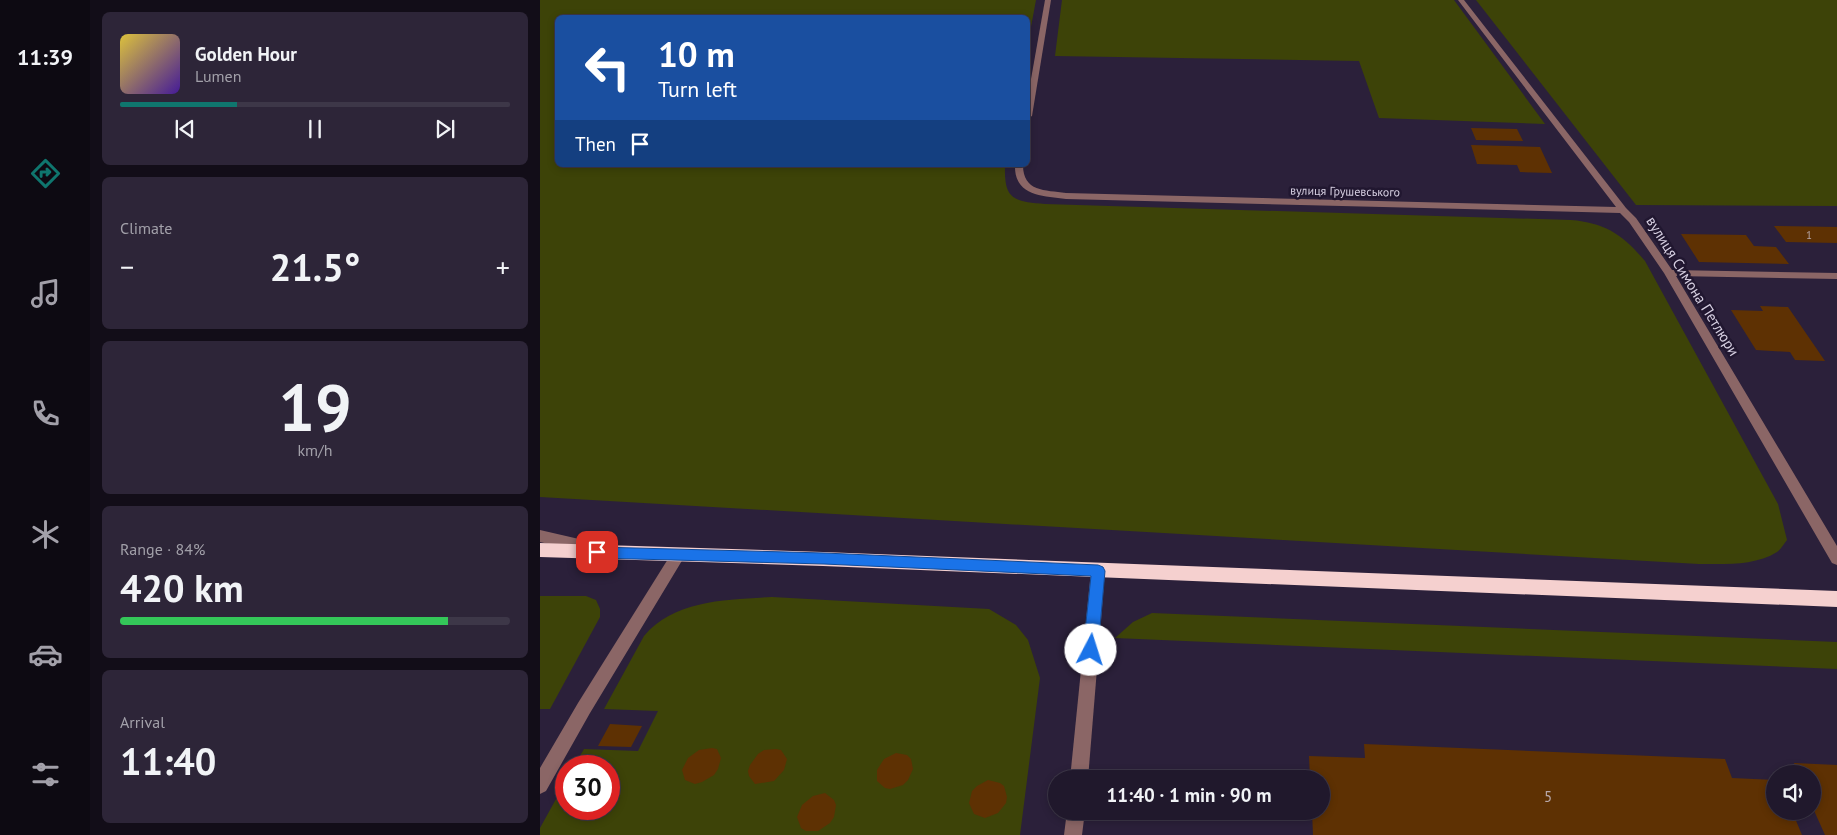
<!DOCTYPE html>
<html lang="en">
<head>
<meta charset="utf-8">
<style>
  :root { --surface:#20182c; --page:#2d2538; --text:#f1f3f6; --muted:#a2a0a9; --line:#3d3748; --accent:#0f766e }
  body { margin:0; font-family:"PT Sans",sans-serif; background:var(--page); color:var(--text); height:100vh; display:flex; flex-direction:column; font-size:19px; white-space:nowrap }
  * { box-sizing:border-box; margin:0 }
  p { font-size:16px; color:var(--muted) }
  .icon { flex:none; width:28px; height:28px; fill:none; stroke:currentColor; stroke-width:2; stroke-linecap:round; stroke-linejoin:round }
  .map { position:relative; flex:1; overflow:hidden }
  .side { display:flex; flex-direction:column; gap:12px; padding:12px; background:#120d18; width:450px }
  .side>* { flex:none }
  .banner { position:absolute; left:15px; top:15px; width:475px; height:152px; border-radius:8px; box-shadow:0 2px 8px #0003,0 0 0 1px var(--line); background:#1a4fa0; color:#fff; overflow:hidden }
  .tools { position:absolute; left:1226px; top:765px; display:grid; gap:10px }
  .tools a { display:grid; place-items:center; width:55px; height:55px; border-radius:50%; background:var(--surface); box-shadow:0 2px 8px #0003,0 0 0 1px var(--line); font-size:25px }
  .speed { position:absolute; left:15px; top:755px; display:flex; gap:10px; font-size:25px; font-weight:700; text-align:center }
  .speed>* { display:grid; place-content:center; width:65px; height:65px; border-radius:50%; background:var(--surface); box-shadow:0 2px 8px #0003,0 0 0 1px var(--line); line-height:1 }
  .speed .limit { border:8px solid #d22; background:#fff; color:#111 }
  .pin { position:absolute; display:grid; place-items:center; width:42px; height:42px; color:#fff; margin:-21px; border-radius:10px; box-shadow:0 2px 8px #0006 }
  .me { position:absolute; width:55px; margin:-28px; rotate:5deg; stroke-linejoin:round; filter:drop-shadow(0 0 4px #0008) }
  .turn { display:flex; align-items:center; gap:18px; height:105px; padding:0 20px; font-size:22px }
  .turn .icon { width:65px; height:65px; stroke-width:2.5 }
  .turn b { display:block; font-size:35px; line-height:42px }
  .then { display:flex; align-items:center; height:48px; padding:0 20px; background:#0003; gap:10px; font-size:19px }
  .big { font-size:38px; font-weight:800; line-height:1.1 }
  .side .widget { flex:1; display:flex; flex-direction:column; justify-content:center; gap:8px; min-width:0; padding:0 18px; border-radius:8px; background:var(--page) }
  .side .dial { align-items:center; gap:0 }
  .dial b { font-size:65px; line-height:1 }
  .song { display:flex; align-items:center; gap:15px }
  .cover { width:60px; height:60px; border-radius:8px; background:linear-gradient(135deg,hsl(50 70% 55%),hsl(260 70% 35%)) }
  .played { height:5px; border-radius:2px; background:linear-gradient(90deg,var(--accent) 30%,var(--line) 30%) }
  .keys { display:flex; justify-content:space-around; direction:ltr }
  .heat { display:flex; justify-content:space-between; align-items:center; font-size:28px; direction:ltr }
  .charge { height:8px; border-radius:4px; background:linear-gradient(90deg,#34c759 84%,var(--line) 0) }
  .trip { position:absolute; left:508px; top:770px; width:282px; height:50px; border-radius:25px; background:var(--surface); box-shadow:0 2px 8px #0003,0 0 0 1px var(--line); font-weight:800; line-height:50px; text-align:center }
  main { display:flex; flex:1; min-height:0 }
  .tabs { display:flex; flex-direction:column; width:90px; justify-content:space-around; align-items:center; background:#0d0a12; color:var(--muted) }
  .tabs .icon { width:35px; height:35px }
  .tabs .selected { color:var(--accent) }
  .tabs b { font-size:22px; color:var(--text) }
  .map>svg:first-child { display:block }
  .green { fill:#3d4308 }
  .building { fill:#5e3103 }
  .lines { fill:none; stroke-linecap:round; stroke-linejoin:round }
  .minor { fill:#8b6666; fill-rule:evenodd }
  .highway { fill:#f5d0cf; fill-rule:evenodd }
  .route { fill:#1a73e8; stroke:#114b97 }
  .labels { text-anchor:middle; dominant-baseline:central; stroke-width:5; stroke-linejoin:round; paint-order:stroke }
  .far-number-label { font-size:11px; fill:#b8a8aa }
  .far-street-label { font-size:12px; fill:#d6cfe1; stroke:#211730 }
  .street-label { font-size:15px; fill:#d6cfe1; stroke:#211730 }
  .near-number-label { font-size:15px; fill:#b8a8aa }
</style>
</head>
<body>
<main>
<nav class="tabs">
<b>11:39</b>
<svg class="icon selected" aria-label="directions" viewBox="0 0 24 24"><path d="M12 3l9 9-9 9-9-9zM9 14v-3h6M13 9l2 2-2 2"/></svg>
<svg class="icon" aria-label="music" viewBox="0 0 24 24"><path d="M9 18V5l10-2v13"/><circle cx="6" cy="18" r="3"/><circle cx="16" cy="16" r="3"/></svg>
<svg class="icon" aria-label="phone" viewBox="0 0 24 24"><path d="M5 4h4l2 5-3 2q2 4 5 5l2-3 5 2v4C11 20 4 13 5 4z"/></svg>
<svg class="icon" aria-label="climate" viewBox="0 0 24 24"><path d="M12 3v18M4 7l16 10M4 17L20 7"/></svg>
<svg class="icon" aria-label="car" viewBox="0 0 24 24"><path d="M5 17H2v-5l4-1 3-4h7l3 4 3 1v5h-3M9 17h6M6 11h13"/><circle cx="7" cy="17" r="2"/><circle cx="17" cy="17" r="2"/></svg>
<svg class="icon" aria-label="filters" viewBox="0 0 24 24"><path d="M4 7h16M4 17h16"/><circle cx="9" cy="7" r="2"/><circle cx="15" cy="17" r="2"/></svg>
</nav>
<section class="side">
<div class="widget">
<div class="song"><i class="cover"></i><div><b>Golden Hour</b><p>Lumen</p></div></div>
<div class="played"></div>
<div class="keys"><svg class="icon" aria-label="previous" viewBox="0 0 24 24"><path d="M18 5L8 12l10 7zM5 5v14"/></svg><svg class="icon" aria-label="pause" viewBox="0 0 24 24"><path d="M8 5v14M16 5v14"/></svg><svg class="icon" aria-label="next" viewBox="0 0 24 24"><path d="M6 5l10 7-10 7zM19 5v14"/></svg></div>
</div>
<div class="widget"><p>Climate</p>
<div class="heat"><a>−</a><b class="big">21.5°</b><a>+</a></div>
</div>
<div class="widget dial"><b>19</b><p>km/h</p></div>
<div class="widget"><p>Range · 84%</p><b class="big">420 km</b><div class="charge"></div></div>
<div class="widget"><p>Arrival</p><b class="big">11:40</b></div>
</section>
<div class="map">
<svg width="1297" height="835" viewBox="0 0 1297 835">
  <rect width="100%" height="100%" fill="#2b203a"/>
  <g class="green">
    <path d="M 0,0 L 496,0 L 488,43 L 488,18 L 18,18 L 18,165 L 465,165 C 464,200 473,201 505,204 L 1031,220 C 1066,223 1083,235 1105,261 L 1238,504 L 1247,540 C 1244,544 1241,549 1237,552 C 1215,566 1184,564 1159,564 L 0,497 Z"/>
    <polygon points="522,0 914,0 1005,124 839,118 819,61 515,56"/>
    <polygon points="936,0 1297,0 1297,206 1096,205"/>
    <polygon points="0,596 46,596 56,600 60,609 60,617 10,709 0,709"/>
    <path d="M 232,597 L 449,609 L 476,625 L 488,640 L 500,678 L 480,835 L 0,835 L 0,828 L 26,781 L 26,809 L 69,809 L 69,766 L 34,766 L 44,749 L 98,751 L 118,711 L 64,709 L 104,636 C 135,599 188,600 232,597 Z"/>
    <polygon points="612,613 1297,642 1297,669 575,638 593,622"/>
  </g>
  <g class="building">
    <polygon points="931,128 977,129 983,141 936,140"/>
    <polygon points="931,145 1000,147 1012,173 980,172 977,165 937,164"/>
    <polygon points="1234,226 1297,227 1297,243 1246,242"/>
    <polygon points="1141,234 1206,235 1214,246 1236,247 1249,264 1159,262"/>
    <polygon points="1220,306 1248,307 1285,361 1255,360 1250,352 1216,350 1191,310 1223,311"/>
    <polygon points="70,724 102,726 91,747 58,746"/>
    <polygon points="824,744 1185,759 1192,778 1235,780 1235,811 1252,811 1262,835 773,835 772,811 781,811 781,779 770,779 769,756 825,758"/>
    <polygon points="172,748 177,749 181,758 178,769 174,775 162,782 155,784 145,780 142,770 148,758 159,750"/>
    <polygon points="236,749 241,750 247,759 244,770 234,781 215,784 209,776 208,771 210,765 218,754 224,750"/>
    <polygon points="356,753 367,755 371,759 373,769 368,780 363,785 350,789 345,788 337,781 337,770 344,759"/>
    <polygon points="1254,763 1297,765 1297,835 1285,835 1272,806 1272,774 1258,774"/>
    <polygon points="448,780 460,783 464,786 467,797 466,803 458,813 445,818 434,814 429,803 432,791 437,786"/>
    <polygon points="285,793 294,800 296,805 294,817 290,823 278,831 266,831 261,828 257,817 262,805 273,796"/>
  </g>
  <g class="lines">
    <g class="minor">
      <polygon points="505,0 511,0 492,116 488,118 488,96"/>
      <path d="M 918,0 L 924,0 L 1086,208 L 1096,218 L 1132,270 L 1297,273 L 1297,279 L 1136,276 L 1297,546 L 1297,565 L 1292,563 L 1124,273 L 1089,222 L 1080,213 L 526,199 C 502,196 474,196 475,165 L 483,165 C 483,192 505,190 526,193 L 1076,207 Z"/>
      <polygon points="0,530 52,542 57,544 59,548 57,552 52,554 0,542"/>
      <polygon points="138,549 143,551 145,555 143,559 50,713 6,791 0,794 0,768 38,703 133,551"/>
      <polygon points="558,565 563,567 565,571 548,779 530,779 551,571 553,567"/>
      <polygon points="527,811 545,811 542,835 524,835"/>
    </g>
    <polygon class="highway" points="0,543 283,552 1297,591 1297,607 283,566 0,557"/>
  </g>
  <polygon class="route" points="57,547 284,553 558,565 563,567 565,571 558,650 556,654 551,656 546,654 543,650 551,576 284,564 57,558 53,556 51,552 53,548"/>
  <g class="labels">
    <g class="far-number-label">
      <text x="1269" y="235">1</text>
    </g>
    <g class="far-street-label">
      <text transform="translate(805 191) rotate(1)">вулиця Грушевського</text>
    </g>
    <g class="street-label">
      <text transform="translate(1153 286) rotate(58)">вулиця Симона Петлюри</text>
    </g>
    <g class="near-number-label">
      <text x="1008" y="796">5</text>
    </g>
  </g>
</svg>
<div class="tools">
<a><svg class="icon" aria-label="sound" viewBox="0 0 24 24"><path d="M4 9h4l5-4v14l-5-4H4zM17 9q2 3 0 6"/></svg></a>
</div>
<div class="speed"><div class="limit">30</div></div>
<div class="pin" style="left:57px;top:552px;background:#d93025"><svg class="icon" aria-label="arrive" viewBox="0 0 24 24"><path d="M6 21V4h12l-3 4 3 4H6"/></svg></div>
<svg class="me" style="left:551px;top:650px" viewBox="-20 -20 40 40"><circle r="19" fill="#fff"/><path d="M0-13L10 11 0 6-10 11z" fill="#1a73e8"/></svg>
<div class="trip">11:40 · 1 min · 90 m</div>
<div class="banner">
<div class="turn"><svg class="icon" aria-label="left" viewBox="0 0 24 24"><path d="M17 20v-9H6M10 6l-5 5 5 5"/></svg><div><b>10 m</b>Turn left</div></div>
<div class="then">Then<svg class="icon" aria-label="arrive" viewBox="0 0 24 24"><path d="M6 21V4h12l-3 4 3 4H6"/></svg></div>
</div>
</div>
</main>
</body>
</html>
